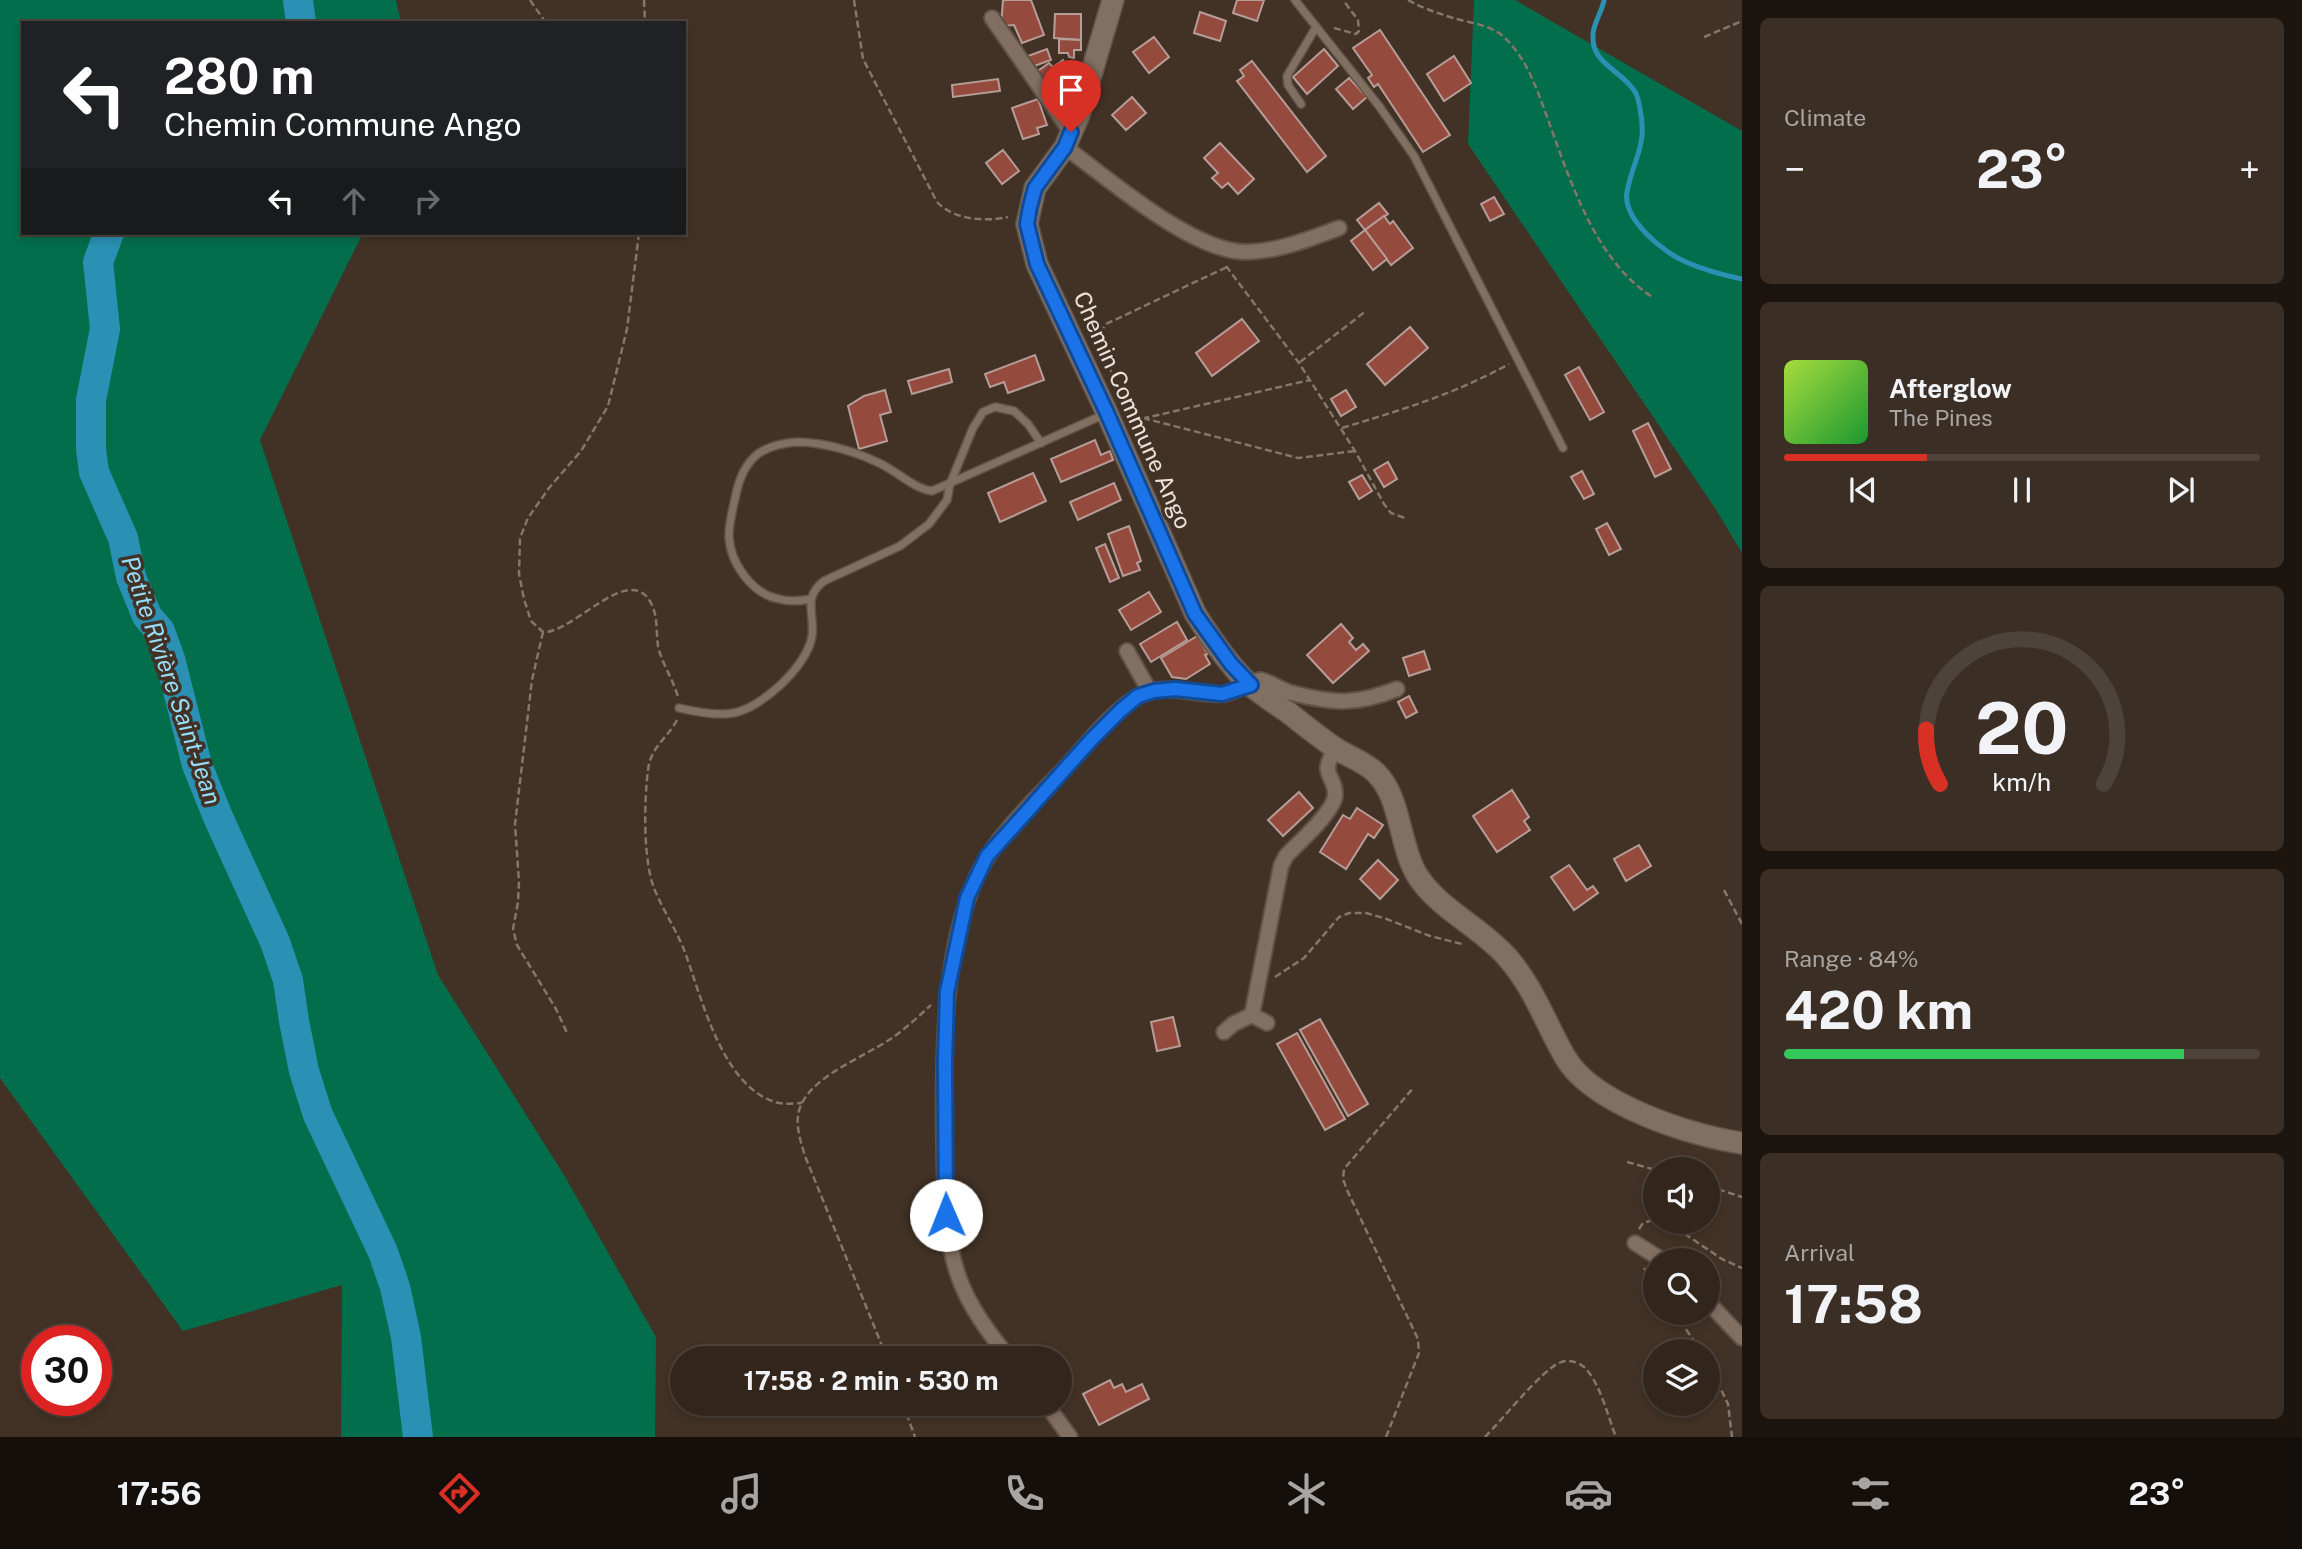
<!DOCTYPE html>
<html lang="en">
<head>
<meta charset="utf-8">
<style>
  :root { --surface:#32261c; --page:#3a2e25; --text:#f1f3f6; --muted:#a8a5a3; --line:#4d433b; --accent:#d93025 }
  body { margin:0; font-family:"Public Sans",sans-serif; background:var(--page); color:var(--text); height:100vh; display:flex; flex-direction:column; font-size:26px; white-space:nowrap }
  * { box-sizing:border-box; margin:0 }
  p { font-size:23px; color:var(--muted) }
  .icon { flex:none; width:38px; height:38px; fill:none; stroke:currentColor; stroke-width:2; stroke-linecap:round; stroke-linejoin:round }
  .map { position:relative; flex:1; overflow:hidden }
  .sheet { display:flex; flex-direction:column; gap:18px; padding:18px; background:#1c150f; width:560px }
  .sheet>* { flex:none }
  .guide { position:absolute; left:21px; top:21px; width:665px; height:214px; border-radius:0px; box-shadow:0 4px 10px #0003,0 0 0 2px var(--line); background:#202124; color:#fff; overflow:hidden }
  .fabs { position:absolute; left:1643px; top:1157px; display:grid; gap:14px }
  .fabs a { display:grid; place-items:center; width:77px; height:77px; border-radius:50%; background:var(--surface); box-shadow:0 4px 10px #0003,0 0 0 2px var(--line); font-size:35px }
  .speed { position:absolute; left:21px; top:1325px; display:flex; gap:14px; font-size:35px; font-weight:700; text-align:center }
  .speed>* { display:grid; place-content:center; width:91px; height:91px; border-radius:50%; background:var(--surface); box-shadow:0 4px 10px #0003,0 0 0 2px var(--line); line-height:1 }
  .speed .limit { border:10px solid #d22; background:#fff; color:#111 }
  .pin { position:absolute; display:grid; place-items:center; width:60px; height:60px; color:#fff; margin:-72px -30px; border-radius:50% 50% 50% 0; rotate:-45deg; box-shadow:0 0 7px #0007 }
  .pin .icon { rotate:45deg }
  .me { position:absolute; width:77px; margin:-38px; rotate:359deg; stroke-linejoin:round; filter:drop-shadow(0 0 5px #0008) }
  .turn { display:flex; align-items:center; gap:24px; height:147px; padding:0 28px; font-size:32px }
  .turn .icon { width:91px; height:91px; stroke-width:2.5 }
  .turn b { display:block; font-size:49px; line-height:60px }
  .lanes { display:flex; align-items:center; height:66px; padding:0 28px; background:#0003; justify-content:center; gap:35px; direction:ltr }
  .lanes .off { opacity:.35 }
  .big { font-size:52px; font-weight:700; line-height:1.1 }
  .sheet .card { flex:1; display:flex; flex-direction:column; justify-content:center; gap:10px; min-width:0; padding:0 24px; border-radius:10px; background:var(--page) }
  .sheet .dial { align-items:center; gap:0 }
  .dial svg { height:182px; overflow:visible; fill:none; stroke:var(--line); stroke-width:7; stroke-linecap:round; text-anchor:middle }
  .dial text { fill:var(--text); stroke:none }
  .song { display:flex; align-items:center; gap:21px }
  .cover { width:84px; height:84px; border-radius:10px; background:linear-gradient(135deg,hsl(80 70% 55%),hsl(130 70% 35%)) }
  .played { height:7px; border-radius:4px; background:linear-gradient(90deg,var(--accent) 30%,var(--line) 30%) }
  .keys { display:flex; justify-content:space-around; direction:ltr }
  .heat { display:flex; justify-content:space-between; align-items:center; font-size:38px; direction:ltr }
  .charge { height:10px; border-radius:5px; background:linear-gradient(90deg,#34c759 84%,var(--line) 0) }
  .trip { position:absolute; left:670px; top:1346px; width:402px; height:70px; border-radius:35px; background:var(--surface); box-shadow:0 4px 10px #0003,0 0 0 2px var(--line); font-weight:700; line-height:70px; text-align:center }
  .menu { display:flex; height:112px; justify-content:space-around; align-items:center; background:#140f0b; color:var(--muted) }
  .menu .icon { width:49px; height:49px }
  .menu .active { color:var(--accent) }
  .menu b { font-size:32px; color:var(--text) }
  main { display:flex; flex:1; min-height:0 }
  .map>svg:first-child { display:block }
  .green { fill:#036e4c }
  .lines { fill:none; stroke-linecap:round; stroke-linejoin:round }
  .stream { stroke:#2b91b4; stroke-width:5 }
  .river { stroke:#2b91b4; stroke-width:30 }
  .building { fill:#954a3e; stroke:#b79d98; stroke-width:2 }
  .lane-casing { stroke:#5f5146; stroke-width:10 }
  .street-casing { stroke:#5f5146; stroke-width:18 }
  .secondary-casing { stroke:#5f5146; stroke-width:24 }
  .path { stroke:#83766a; stroke-width:2.5; stroke-dasharray:7 3.5; stroke-linecap:butt }
  .lane { stroke:#816f61; stroke-width:7 }
  .street { stroke:#816f61; stroke-width:14 }
  .secondary { stroke:#816f61; stroke-width:21 }
  .route-casing { stroke:#114b97; stroke-width:18 }
  .route { stroke:#1a73e8; stroke-width:12 }
  .labels { text-anchor:middle; dominant-baseline:central; stroke-width:7; stroke-linejoin:round; paint-order:stroke }
  .street-label { font-size:23px; fill:#ece2d9; stroke:#423225 }
  .water-label { font-size:24px; font-style:italic; fill:#97ddf9; stroke:#423225 }
</style>
</head>
<body>
<main>
<div class="map">
<svg width="1742" height="1437" viewBox="0 0 1742 1437">
  <rect width="100%" height="100%" fill="#423225"/>
  <g class="green">
    <polygon points="0,0 396,0 401,23 23,23 23,233 363,233 260,440 438,975 564,1175 656,1337 655,1437 341,1437 342,1285 183,1331 0,1078"/>
    <polygon points="1474,0 1515,0 1742,131 1742,553 1715,508 1468,144"/>
  </g>
  <g class="lines">
    <path class="stream" d="M 1604,0 C 1602,12 1593,24 1593,35 C 1591,63 1619,69 1633,89 C 1637,93 1639,102 1640,109 C 1648,146 1633,159 1627,192 C 1622,219 1664,253 1686,262 C 1704,270 1723,275 1742,279"/>
    <g class="river">
      <polyline points="298,0 301,23"/>
      <polyline points="109,233 98,262 105,329 91,400 91,449 94,472 123,538 131,577 147,616 160,631 170,659 197,765 218,817 275,942 288,980 294,1021 304,1071 318,1115 383,1252 395,1287 406,1337 418,1437"/>
    </g>
  </g>
  <g class="building">
    <polygon points="1003,0 1031,0 1044,35 1022,43 1014,25 1001,26"/>
    <polygon points="1237,0 1264,0 1257,21 1233,13"/>
    <polygon points="1200,12 1226,21 1220,41 1194,33"/>
    <polygon points="1055,14 1081,14 1081,40 1054,38"/>
    <polygon points="1380,30 1450,135 1423,152 1378,84 1374,87 1368,78 1372,75 1353,48"/>
    <polygon points="1154,37 1169,57 1149,73 1133,52"/>
    <polygon points="1059,39 1081,40 1081,50 1074,50 1074,58 1069,57 1068,53 1059,53"/>
    <polygon points="1047,49 1051,60 1029,68 1025,57"/>
    <polygon points="1324,49 1338,66 1307,94 1293,77"/>
    <polygon points="1454,56 1471,83 1444,101 1427,74"/>
    <polygon points="1063,60 1078,83 1054,100 1035,73 1049,63 1053,67"/>
    <polygon points="1252,61 1326,156 1307,172 1237,81 1244,76 1240,70"/>
    <polygon points="1349,78 1367,97 1353,109 1336,89"/>
    <polygon points="998,79 1000,91 953,97 952,85"/>
    <polygon points="1132,97 1146,113 1126,130 1112,115"/>
    <polygon points="1038,99 1047,125 1037,128 1039,134 1023,139 1012,108"/>
    <polygon points="1220,143 1254,179 1238,194 1228,183 1222,188 1212,178 1218,173 1204,158"/>
    <polygon points="1003,150 1019,171 1002,184 986,163"/>
    <polygon points="1494,197 1504,214 1490,221 1481,204"/>
    <polygon points="1379,203 1388,214 1365,230 1357,220"/>
    <polygon points="1384,216 1390,224 1393,221 1413,248 1391,265 1365,230"/>
    <polygon points="1365,230 1387,259 1373,270 1351,241"/>
    <polygon points="1242,319 1259,341 1212,376 1196,353"/>
    <polygon points="1410,327 1428,348 1385,385 1367,364"/>
    <polygon points="1035,355 1044,380 1008,393 1004,382 990,387 985,374"/>
    <polygon points="1579,367 1604,412 1590,420 1565,375"/>
    <polygon points="949,369 952,382 912,394 908,381"/>
    <polygon points="885,390 891,412 880,415 887,441 859,449 848,406 864,396"/>
    <polygon points="1346,390 1356,407 1341,416 1331,399"/>
    <polygon points="1648,423 1671,469 1655,477 1633,431"/>
    <polygon points="1095,440 1101,455 1110,451 1113,460 1061,482 1051,459"/>
    <polygon points="1388,462 1397,479 1384,487 1374,470"/>
    <polygon points="1582,471 1594,494 1584,499 1571,477"/>
    <polygon points="1033,473 1046,501 1000,522 988,493"/>
    <polygon points="1362,475 1372,491 1359,499 1349,482"/>
    <polygon points="1114,483 1121,500 1078,520 1070,502"/>
    <polygon points="1607,523 1621,549 1609,555 1596,529"/>
    <polygon points="1129,526 1141,561 1137,563 1140,570 1123,576 1108,534"/>
    <polygon points="1105,544 1119,578 1110,582 1096,548"/>
    <polygon points="1149,592 1161,612 1131,630 1119,610"/>
    <polygon points="1177,622 1187,640 1151,662 1140,644"/>
    <polygon points="1341,624 1353,638 1349,642 1356,650 1363,644 1369,651 1333,683 1307,655"/>
    <polygon points="1197,636 1208,654 1205,655 1210,664 1186,679 1172,677 1161,658"/>
    <polygon points="1424,651 1430,669 1409,676 1403,658"/>
    <polygon points="1409,696 1417,712 1406,718 1398,702"/>
    <polygon points="1512,790 1529,817 1524,821 1530,830 1497,852 1473,816"/>
    <polygon points="1299,792 1313,808 1283,836 1268,820"/>
    <polygon points="1357,808 1383,825 1374,838 1368,834 1346,869 1320,852 1343,815 1350,819"/>
    <polygon points="1639,845 1651,866 1626,881 1614,859"/>
    <polygon points="1378,860 1398,880 1380,899 1360,879"/>
    <polygon points="1569,865 1587,890 1593,886 1598,893 1574,910 1551,877"/>
    <polygon points="1173,1017 1180,1046 1157,1051 1151,1022"/>
    <polygon points="1320,1019 1368,1104 1348,1116 1300,1030"/>
    <polygon points="1297,1033 1345,1119 1325,1130 1277,1044"/>
    <polygon points="1110,1380 1114,1388 1122,1384 1126,1392 1142,1384 1149,1399 1099,1425 1083,1394"/>
  </g>
  <g class="lines">
    <defs>
      <g id="lane">
        <polyline points="1295,0 1379,106 1414,156 1563,448"/>
        <polyline points="1301,104 1288,85 1287,76 1316,27"/>
        <path d="M 811,599 C 800,601 789,602 779,599 C 752,594 730,563 729,536 C 729,524 732,511 735,499 C 738,482 744,464 759,453 C 770,446 786,442 799,442 C 825,443 853,451 877,462 C 896,470 912,488 932,491 L 1103,415"/>
        <path d="M 679,708 C 696,712 716,716 733,713 C 762,708 808,665 812,636 C 815,613 802,598 824,581 L 900,546 L 929,524 L 947,500 L 950,484 L 973,428 L 983,412 L 995,407 L 1014,411 L 1028,424 L 1041,443"/>
      </g>
      <g id="street">
        <polyline points="992,18 1071,132"/>
        <path d="M 1065,147 C 1109,179 1191,251 1245,252 C 1277,252 1309,239 1339,228"/>
        <polyline points="1127,651 1150,692"/>
        <polyline points="1252,1015 1267,1023"/>
        <path d="M 1224,1032 L 1233,1024 L 1252,1015 L 1281,866 L 1286,856 C 1298,843 1333,813 1335,796 C 1337,775 1317,776 1336,749"/>
        <polyline points="1635,1243 1662,1260"/>
        <polyline points="1708,1302 1742,1338"/>
        <path d="M 1009,1358 C 989,1333 970,1308 959,1278 C 944,1236 945,1191 944,1147 C 943,1063 941,954 977,876 C 997,834 1035,800 1067,766 C 1085,746 1118,704 1143,694 C 1168,683 1196,696 1222,694 C 1237,692 1249,682 1261,680 C 1272,683 1281,690 1292,693 C 1335,704 1356,705 1397,689"/>
        <polyline points="1046,1404 1070,1437"/>
      </g>
      <path id="secondary" d="M 1113,0 L 1079,115 L 1065,147 L 1035,188 L 1027,224 L 1037,264 L 1107,413 L 1195,613 C 1211,639 1228,664 1250,685 C 1262,695 1276,704 1289,713 C 1304,725 1319,737 1335,748 C 1348,757 1364,761 1376,773 C 1401,797 1399,845 1417,875 C 1439,910 1480,926 1507,957 C 1533,986 1546,1024 1565,1057 C 1592,1104 1691,1136 1742,1143"/>
    </defs>
    <use href="#lane" class="lane-casing"/>
    <use href="#street" class="street-casing"/>
    <use href="#secondary" class="secondary-casing"/>
    <g class="path">
      <polyline points="530,0 546,23"/>
      <polyline points="644,0 645,23"/>
      <path d="M 854,0 L 863,59 L 937,202 C 954,220 985,222 1008,217"/>
      <path d="M 1408,0 C 1422,8 1437,13 1453,18 C 1470,23 1493,25 1506,39 C 1527,60 1536,87 1546,114 C 1569,177 1594,261 1654,298"/>
      <polyline points="1334,28 1356,34 1359,31 1358,20 1343,0"/>
      <polyline points="1704,37 1742,21"/>
      <path d="M 639,233 L 627,329 L 608,406 L 581,451 L 549,488 L 528,518 L 520,538 L 519,574 L 524,599 L 531,621 L 543,632 C 573,634 629,561 651,603 C 658,616 656,632 658,646 C 662,664 673,679 678,697"/>
      <polyline points="1226,266 1299,363 1355,451 1384,504 1391,513 1405,518"/>
      <polyline points="1300,362 1366,311"/>
      <polyline points="1124,401 1101,348 1099,335 1106,324 1227,267"/>
      <polyline points="1143,418 1298,458 1355,451"/>
      <polyline points="1132,421 1310,380"/>
      <path d="M 1342,428 C 1401,410 1455,394 1509,364"/>
      <polyline points="543,632 532,680 515,824 519,882 518,902 513,929 517,945 556,1009 568,1035"/>
      <path d="M 677,720 C 667,739 651,746 648,770 C 644,800 643,860 654,888 C 663,911 678,932 686,955 C 702,1000 723,1086 775,1102 C 783,1105 794,1103 802,1103"/>
      <polyline points="1724,890 1742,924"/>
      <polyline points="1275,977 1304,958 1339,917 1349,913 1366,913 1384,918 1430,936 1462,944"/>
      <polyline points="1627,1162 1656,1170"/>
      <polyline points="1708,1186 1742,1197"/>
      <polyline points="1667,1222 1722,1259 1742,1268"/>
      <polyline points="1639,1229 1643,1223 1656,1219"/>
      <polyline points="1644,1268 1656,1285"/>
      <polyline points="1674,1312 1701,1351"/>
      <path d="M 887,1358 L 805,1156 C 800,1139 793,1120 802,1103 C 816,1075 863,1057 889,1040 C 904,1030 918,1017 931,1005"/>
      <polyline points="1708,1362 1728,1404 1732,1437"/>
      <polyline points="903,1404 915,1437"/>
      <polyline points="1386,1437 1419,1353 1418,1339 1347,1190 1343,1179 1344,1169 1414,1087"/>
      <path d="M 1485,1437 C 1502,1420 1540,1372 1559,1363 C 1567,1359 1577,1361 1584,1367 C 1600,1382 1608,1417 1616,1437"/>
    </g>
    <use href="#lane" class="lane"/>
    <use href="#street" class="street"/>
    <use href="#secondary" class="secondary"/>
  </g>
  <g class="lines">
    <defs>
      <polyline id="route" points="946,1215 945,1063 947,992 967,898 987,856 1091,740 1121,710 1138,696 1154,691 1175,689 1222,694 1251,685 1231,664 1195,614 1107,413 1037,264 1027,224 1030,207 1035,188 1065,147 1071,132"/>
    </defs>
    <use href="#route" class="route-casing"/>
    <use href="#route" class="route"/>
  </g>
  <g class="labels">
    <g class="street-label">
      <text transform="translate(1133 410) rotate(66)">Chemin Commune Ango</text>
    </g>
    <g class="water-label">
      <text transform="translate(172 680) rotate(71)">Petite Rivière Saint-Jean</text>
    </g>
  </g>
</svg>
<div class="fabs">
<a><svg class="icon" aria-label="sound" viewBox="0 0 24 24"><path d="M4 9h4l5-4v14l-5-4H4zM17 9q2 3 0 6"/></svg></a>
<a><svg class="icon" aria-label="search" viewBox="0 0 24 24"><circle cx="10" cy="10" r="6"/><path d="M15 15l6 6"/></svg></a>
<a><svg class="icon" aria-label="layers" viewBox="0 0 24 24"><path d="M12 4l9 5-9 5-9-5zM3 14l9 5 9-5"/></svg></a>
</div>
<div class="speed"><div class="limit">30</div></div>
<div class="pin" style="left:1071px;top:132px;background:#d93025"><svg class="icon" aria-label="arrive" viewBox="0 0 24 24"><path d="M6 21V4h12l-3 4 3 4H6"/></svg></div>
<svg class="me" style="left:946px;top:1215px" viewBox="-20 -20 40 40"><circle r="19" fill="#fff"/><path d="M0-13L10 11 0 6-10 11z" fill="#1a73e8"/></svg>
<div class="trip">17:58 · 2 min · 530 m</div>
<div class="guide">
<div class="turn"><svg class="icon" aria-label="left" viewBox="0 0 24 24"><path d="M17 20v-9H6M10 6l-5 5 5 5"/></svg><div><b>280 m</b>Chemin Commune Ango</div></div>
<div class="lanes"><svg class="icon" aria-label="left" viewBox="0 0 24 24"><path d="M17 20v-9H6M10 6l-5 5 5 5"/></svg><svg class="icon off" aria-label="ahead" viewBox="0 0 24 24"><path d="M12 20V5M6 11l6-6 6 6"/></svg><svg class="icon off" aria-label="right" viewBox="0 0 24 24"><path d="M7 20v-9h11M14 6l5 5-5 5"/></svg></div>
</div>
</div>
<section class="sheet">
<div class="card"><p>Climate</p>
<div class="heat"><a>−</a><b class="big">23°</b><a>+</a></div>
</div>
<div class="card">
<div class="song"><i class="cover"></i><div><b>Afterglow</b><p>The Pines</p></div></div>
<div class="played"></div>
<div class="keys"><svg class="icon" aria-label="previous" viewBox="0 0 24 24"><path d="M18 5L8 12l10 7zM5 5v14"/></svg><svg class="icon" aria-label="pause" viewBox="0 0 24 24"><path d="M8 5v14M16 5v14"/></svg><svg class="icon" aria-label="next" viewBox="0 0 24 24"><path d="M6 5l10 7-10 7zM19 5v14"/></svg></div>
</div>
<div class="card dial"><svg viewBox="0 0 100 80">
<path d="M14 69A42 42 0 1 1 86 69"/>
<path d="M14 69A42 42 0 0 1 8 45" stroke="#d93025"/>
<text x="50" y="56" font-size="32" font-weight="700">20</text>
<text x="50" y="72" font-size="11">km/h</text>
</svg></div>
<div class="card"><p>Range · 84%</p><b class="big">420 km</b><div class="charge"></div></div>
<div class="card"><p>Arrival</p><b class="big">17:58</b></div>
</section>
</main>
<nav class="menu">
<b>17:56</b>
<svg class="icon active" aria-label="directions" viewBox="0 0 24 24"><path d="M12 3l9 9-9 9-9-9zM9 14v-3h6M13 9l2 2-2 2"/></svg>
<svg class="icon" aria-label="music" viewBox="0 0 24 24"><path d="M9 18V5l10-2v13"/><circle cx="6" cy="18" r="3"/><circle cx="16" cy="16" r="3"/></svg>
<svg class="icon" aria-label="phone" viewBox="0 0 24 24"><path d="M5 4h4l2 5-3 2q2 4 5 5l2-3 5 2v4C11 20 4 13 5 4z"/></svg>
<svg class="icon" aria-label="climate" viewBox="0 0 24 24"><path d="M12 3v18M4 7l16 10M4 17L20 7"/></svg>
<svg class="icon" aria-label="car" viewBox="0 0 24 24"><path d="M5 17H2v-5l4-1 3-4h7l3 4 3 1v5h-3M9 17h6M6 11h13"/><circle cx="7" cy="17" r="2"/><circle cx="17" cy="17" r="2"/></svg>
<svg class="icon" aria-label="filters" viewBox="0 0 24 24"><path d="M4 7h16M4 17h16"/><circle cx="9" cy="7" r="2"/><circle cx="15" cy="17" r="2"/></svg>
<b>23°</b>
</nav>
</body>
</html>
